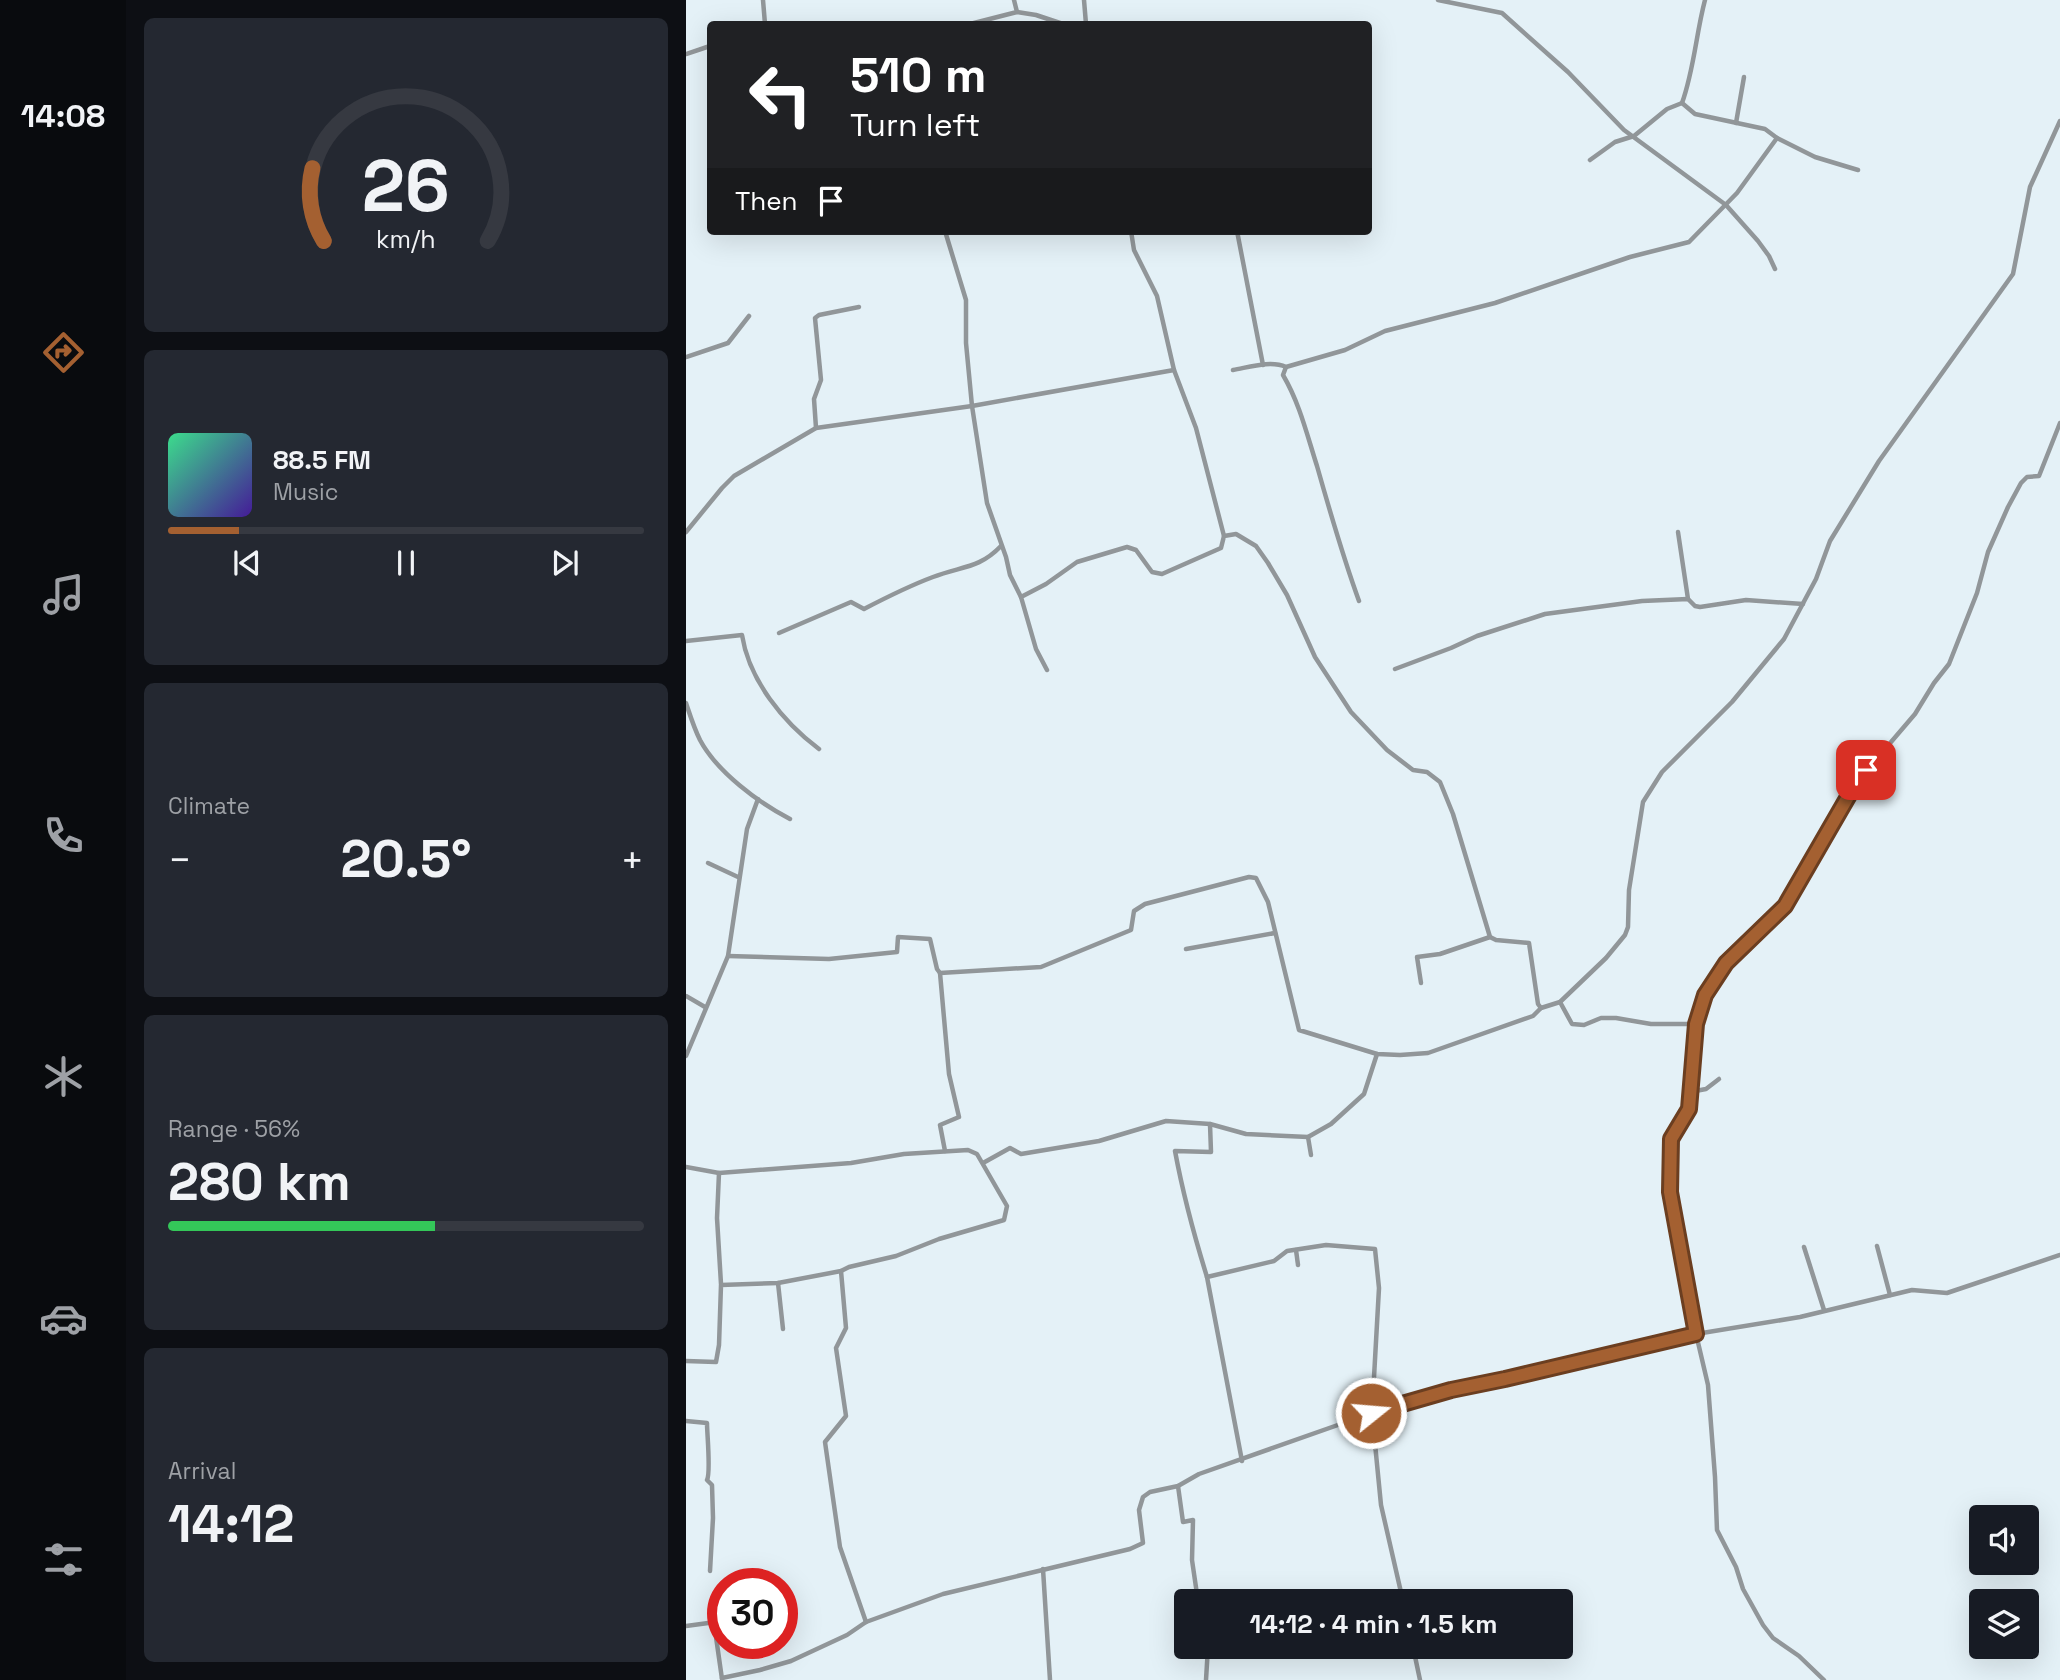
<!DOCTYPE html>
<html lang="en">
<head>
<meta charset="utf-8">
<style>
  :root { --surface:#171b24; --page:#242831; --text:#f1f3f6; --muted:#9ea1a6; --line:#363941; --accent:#a46031 }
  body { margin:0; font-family:"Space Grotesk",sans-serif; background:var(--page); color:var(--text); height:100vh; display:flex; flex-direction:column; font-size:26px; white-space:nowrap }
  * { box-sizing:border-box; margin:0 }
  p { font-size:23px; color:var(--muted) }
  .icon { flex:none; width:38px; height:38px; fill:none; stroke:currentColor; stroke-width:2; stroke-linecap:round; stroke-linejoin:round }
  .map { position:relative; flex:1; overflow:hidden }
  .side { display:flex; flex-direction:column; gap:18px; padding:18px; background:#0d0f14; width:560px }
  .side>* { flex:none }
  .hud { position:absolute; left:21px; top:21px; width:665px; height:214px; border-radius:7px; box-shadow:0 7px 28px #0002; background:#202124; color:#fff; overflow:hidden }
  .tools { position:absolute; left:1283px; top:1505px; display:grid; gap:14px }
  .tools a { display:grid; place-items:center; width:70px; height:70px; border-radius:7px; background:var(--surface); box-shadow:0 7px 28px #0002; font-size:35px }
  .speed { position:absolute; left:21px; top:1568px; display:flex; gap:14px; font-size:35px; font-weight:700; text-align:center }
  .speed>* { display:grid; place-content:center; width:91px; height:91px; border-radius:50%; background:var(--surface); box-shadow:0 7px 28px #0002; line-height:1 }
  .speed .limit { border:10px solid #d22; background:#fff; color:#111 }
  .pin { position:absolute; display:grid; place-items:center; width:60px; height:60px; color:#fff; margin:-30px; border-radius:14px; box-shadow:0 4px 10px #0006 }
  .me { position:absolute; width:77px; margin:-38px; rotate:73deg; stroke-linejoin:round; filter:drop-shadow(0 0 5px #0008) }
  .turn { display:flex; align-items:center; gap:24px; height:147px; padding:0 28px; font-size:32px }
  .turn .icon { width:91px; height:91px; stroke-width:2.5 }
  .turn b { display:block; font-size:49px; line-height:60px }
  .then { display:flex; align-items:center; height:66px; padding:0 28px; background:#0003; gap:14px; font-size:26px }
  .big { font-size:52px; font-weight:600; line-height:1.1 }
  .side .widget { flex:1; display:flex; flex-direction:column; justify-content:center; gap:10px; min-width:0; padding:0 24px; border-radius:10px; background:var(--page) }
  .side .dial { align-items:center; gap:0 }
  .dial svg { height:182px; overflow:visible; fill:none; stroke:var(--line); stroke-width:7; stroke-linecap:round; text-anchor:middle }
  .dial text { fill:var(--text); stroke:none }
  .song { display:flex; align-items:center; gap:21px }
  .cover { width:84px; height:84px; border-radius:10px; background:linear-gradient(135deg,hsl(150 70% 55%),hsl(260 70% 35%)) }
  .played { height:7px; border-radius:4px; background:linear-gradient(90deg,var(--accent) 15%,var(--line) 15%) }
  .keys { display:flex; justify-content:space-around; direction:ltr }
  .heat { display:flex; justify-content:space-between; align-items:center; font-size:38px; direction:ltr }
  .charge { height:10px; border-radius:5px; background:linear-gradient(90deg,#34c759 56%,var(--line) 0) }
  .trip { position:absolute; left:488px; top:1589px; width:399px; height:70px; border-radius:7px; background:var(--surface); box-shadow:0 7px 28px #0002; font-weight:600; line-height:70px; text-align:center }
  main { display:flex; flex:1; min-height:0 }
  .tabs { display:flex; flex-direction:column; width:126px; justify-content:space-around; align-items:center; background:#090b0e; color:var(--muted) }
  .tabs .icon { width:49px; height:49px }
  .tabs .selected { color:var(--accent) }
  .tabs b { font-size:32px; color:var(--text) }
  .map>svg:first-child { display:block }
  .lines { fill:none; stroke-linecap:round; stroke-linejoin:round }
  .street { stroke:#919699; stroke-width:4.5 }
  .route-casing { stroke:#6b3e20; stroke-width:18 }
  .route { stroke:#a46031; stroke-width:12 }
</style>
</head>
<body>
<main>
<nav class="tabs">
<b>14:08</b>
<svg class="icon selected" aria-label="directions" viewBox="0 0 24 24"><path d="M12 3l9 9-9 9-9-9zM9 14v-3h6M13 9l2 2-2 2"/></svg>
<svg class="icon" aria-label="music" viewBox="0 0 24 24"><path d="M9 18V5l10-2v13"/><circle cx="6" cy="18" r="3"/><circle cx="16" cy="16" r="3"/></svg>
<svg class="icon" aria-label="phone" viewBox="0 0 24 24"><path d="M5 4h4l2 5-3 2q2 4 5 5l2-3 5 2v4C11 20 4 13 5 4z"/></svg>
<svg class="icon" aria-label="climate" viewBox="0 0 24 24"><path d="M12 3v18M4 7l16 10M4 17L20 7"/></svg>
<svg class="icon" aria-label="car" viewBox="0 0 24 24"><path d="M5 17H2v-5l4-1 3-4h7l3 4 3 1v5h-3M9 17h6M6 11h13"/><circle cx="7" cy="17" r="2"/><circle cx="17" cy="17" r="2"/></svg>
<svg class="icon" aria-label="filters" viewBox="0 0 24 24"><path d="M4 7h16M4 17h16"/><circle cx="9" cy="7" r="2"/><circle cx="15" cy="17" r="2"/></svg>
</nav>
<section class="side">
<div class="widget dial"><svg viewBox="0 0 100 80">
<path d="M14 69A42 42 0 1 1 86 69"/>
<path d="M14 69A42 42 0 0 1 9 37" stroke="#a46031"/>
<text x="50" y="56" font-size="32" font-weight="700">26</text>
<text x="50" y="72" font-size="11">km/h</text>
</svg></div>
<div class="widget">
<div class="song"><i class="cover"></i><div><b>88.5 FM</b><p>Music</p></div></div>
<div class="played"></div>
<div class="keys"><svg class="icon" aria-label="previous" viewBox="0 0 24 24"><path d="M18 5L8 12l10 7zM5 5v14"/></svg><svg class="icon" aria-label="pause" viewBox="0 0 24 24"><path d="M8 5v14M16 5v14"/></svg><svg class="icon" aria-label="next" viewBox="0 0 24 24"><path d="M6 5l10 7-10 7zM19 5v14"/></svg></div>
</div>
<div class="widget"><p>Climate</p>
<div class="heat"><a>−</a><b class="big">20.5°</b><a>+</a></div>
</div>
<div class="widget"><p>Range · 56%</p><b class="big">280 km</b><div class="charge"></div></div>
<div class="widget"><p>Arrival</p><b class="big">14:12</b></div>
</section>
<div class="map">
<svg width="1374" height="1680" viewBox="0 0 1374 1680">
  <rect width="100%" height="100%" fill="#e4f1f7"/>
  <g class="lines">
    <g class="street">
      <polyline points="77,0 79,24"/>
      <polyline points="398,0 400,24"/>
      <polyline points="752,0 816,13 882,72 938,130 1040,205 1072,241 1083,256 1089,269"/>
      <polyline points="331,12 350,15 377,24"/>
      <polyline points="284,24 331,12 328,0"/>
      <polyline points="0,54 24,46"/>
      <polyline points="996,103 1009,114 1079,129 1091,138 1129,157 1172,170"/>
      <polyline points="1050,123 1058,77"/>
      <path d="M 904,160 L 929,142 L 948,136 L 981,109 L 996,103 C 1008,70 1010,34 1019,0"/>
      <polyline points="259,231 280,300 280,343 286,406 301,503 320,557 324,575 335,597"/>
      <polyline points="445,231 448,250 471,296 488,370 510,428 538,536"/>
      <polyline points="551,231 577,365"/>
      <polyline points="0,357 42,343 63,316"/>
      <path d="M 600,367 L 597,375 C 614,404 621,435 631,466 C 644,512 657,557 673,601"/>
      <path d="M 547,370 C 564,367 585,360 600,367 L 659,350 L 699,331 L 809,303 L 944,257 L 1003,242 L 1051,193 L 1091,138"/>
      <polyline points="130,428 128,399 135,380 129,318 133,315 173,307"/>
      <polyline points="0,532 36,488 48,476 130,428 286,406 488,370"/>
      <polyline points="992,532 1002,599"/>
      <path d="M 93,633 L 165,602 L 178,609 C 201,597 223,586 247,577 C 275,566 293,569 315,546"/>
      <path d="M 0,641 L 56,635 C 63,680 97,722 133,749"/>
      <polyline points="709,669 765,648 791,636 859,614 956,601 1002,599 1009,606 1014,607 1060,600 1117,604"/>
      <polyline points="361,670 350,649 335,597 360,584 391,562 441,547 450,550 466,572 476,574 535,548 538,536 550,534 570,546 582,563 601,595 629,657 665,712 701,750 727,770 741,772 754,782 767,814 804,937 810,940 843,943 852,1004 855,1008"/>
      <path d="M 0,703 C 4,715 8,728 14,740 C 31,772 73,803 104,819"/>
      <polyline points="22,863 52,877"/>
      <polyline points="500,949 589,933"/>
      <polyline points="42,956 143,959 211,952 212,937 244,939 251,969 254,973 355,967 445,930 448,911 459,904 563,877 570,878 582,902 613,1030 691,1054 714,1055 742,1053 847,1016 855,1008 874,1002 920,958 939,935 942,927 943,890 957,802 976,772 1046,702 1098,639 1130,579 1144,541 1193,461 1327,274 1344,187 1374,121"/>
      <polyline points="254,973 263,1074 273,1117 254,1125 259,1151"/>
      <polyline points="735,983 731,957 754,954 804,937"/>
      <polyline points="0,996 19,1007"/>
      <polyline points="874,1002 886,1024 898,1025 915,1018 930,1018 965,1024 1010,1024"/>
      <polyline points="0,1056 42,956 61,829 72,799"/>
      <polyline points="1004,1092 1020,1089 1033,1079"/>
      <polyline points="622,1137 625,1155"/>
      <polyline points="297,1163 324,1148 335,1154 413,1141 480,1121 524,1124 560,1134 622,1137 645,1124 678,1094 691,1054"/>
      <polyline points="0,1167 33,1173 165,1163 218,1154 282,1150 291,1154 321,1206 318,1220 253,1239 210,1256 163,1267 155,1271 92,1283 35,1285 33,1345 30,1362 0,1361"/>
      <polyline points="33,1173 31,1218 35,1284"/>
      <polyline points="1191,1246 1204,1295"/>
      <polyline points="1118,1247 1138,1310"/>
      <polyline points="610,1250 612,1265"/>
      <polyline points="155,1271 160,1328 150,1348 160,1416 139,1442 154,1547 180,1622"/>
      <path d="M 521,1277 C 508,1235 497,1194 489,1151 L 525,1152 L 524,1124"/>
      <polyline points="92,1283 97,1329"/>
      <path d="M 0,1421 L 21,1423 C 21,1434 25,1473 21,1480 L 26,1485 L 27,1518 L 24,1571"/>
      <polyline points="556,1461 521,1277 588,1261 601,1251 640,1245 689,1249 693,1288 686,1413 695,1505 717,1601"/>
      <polyline points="492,1486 497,1522 507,1520 506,1560 512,1601"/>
      <polyline points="357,1569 364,1680"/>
      <polyline points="28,1623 36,1679"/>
      <polyline points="0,1626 37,1621"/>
      <polyline points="727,1647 734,1680"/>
      <polyline points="36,1678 74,1670 105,1661 161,1635 180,1622 257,1594 444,1549 457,1543 453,1510 457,1497 464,1492 492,1486 513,1474 686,1413 765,1390 1010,1334 1114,1317 1226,1290 1261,1293 1374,1255"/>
      <polyline points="520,1680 522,1647"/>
      <polyline points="1138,1680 1113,1656 1087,1638 1077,1625 1057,1589 1050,1567 1031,1530 1029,1477 1022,1385 1003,1304 988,1220 984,1192 985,1139 1003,1109 1010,1024 1019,995 1050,952 1079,928 1099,906 1170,783 1229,714 1248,683 1263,664 1291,593 1302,552 1322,507 1335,483 1341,477 1353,476 1374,423"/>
    </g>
  </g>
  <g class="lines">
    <defs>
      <polyline id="route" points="685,1413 765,1390 819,1379 1010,1334 984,1192 985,1139 1003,1109 1010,1024 1019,995 1040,963 1099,906 1170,783 1180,770"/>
    </defs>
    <use href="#route" class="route-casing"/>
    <use href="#route" class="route"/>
  </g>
</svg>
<div class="tools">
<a><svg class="icon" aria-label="sound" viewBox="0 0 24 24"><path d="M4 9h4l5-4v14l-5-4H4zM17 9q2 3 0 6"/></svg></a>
<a><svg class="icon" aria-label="layers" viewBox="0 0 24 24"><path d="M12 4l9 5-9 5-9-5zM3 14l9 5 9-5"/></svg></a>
</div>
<div class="speed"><div class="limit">30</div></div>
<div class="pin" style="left:1180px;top:770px;background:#d93025"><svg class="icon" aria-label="arrive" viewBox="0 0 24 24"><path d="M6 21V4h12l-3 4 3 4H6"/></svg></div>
<svg class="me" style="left:685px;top:1413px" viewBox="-20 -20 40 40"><circle r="17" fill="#a46031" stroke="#fff" stroke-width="3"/><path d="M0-11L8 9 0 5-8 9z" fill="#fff"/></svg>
<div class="trip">14:12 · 4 min · 1.5 km</div>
<div class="hud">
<div class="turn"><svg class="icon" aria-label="left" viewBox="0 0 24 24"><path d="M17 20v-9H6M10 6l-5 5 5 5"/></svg><div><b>510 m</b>Turn left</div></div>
<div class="then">Then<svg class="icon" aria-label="arrive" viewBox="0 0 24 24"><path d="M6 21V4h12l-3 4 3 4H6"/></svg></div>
</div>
</div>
</main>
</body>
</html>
